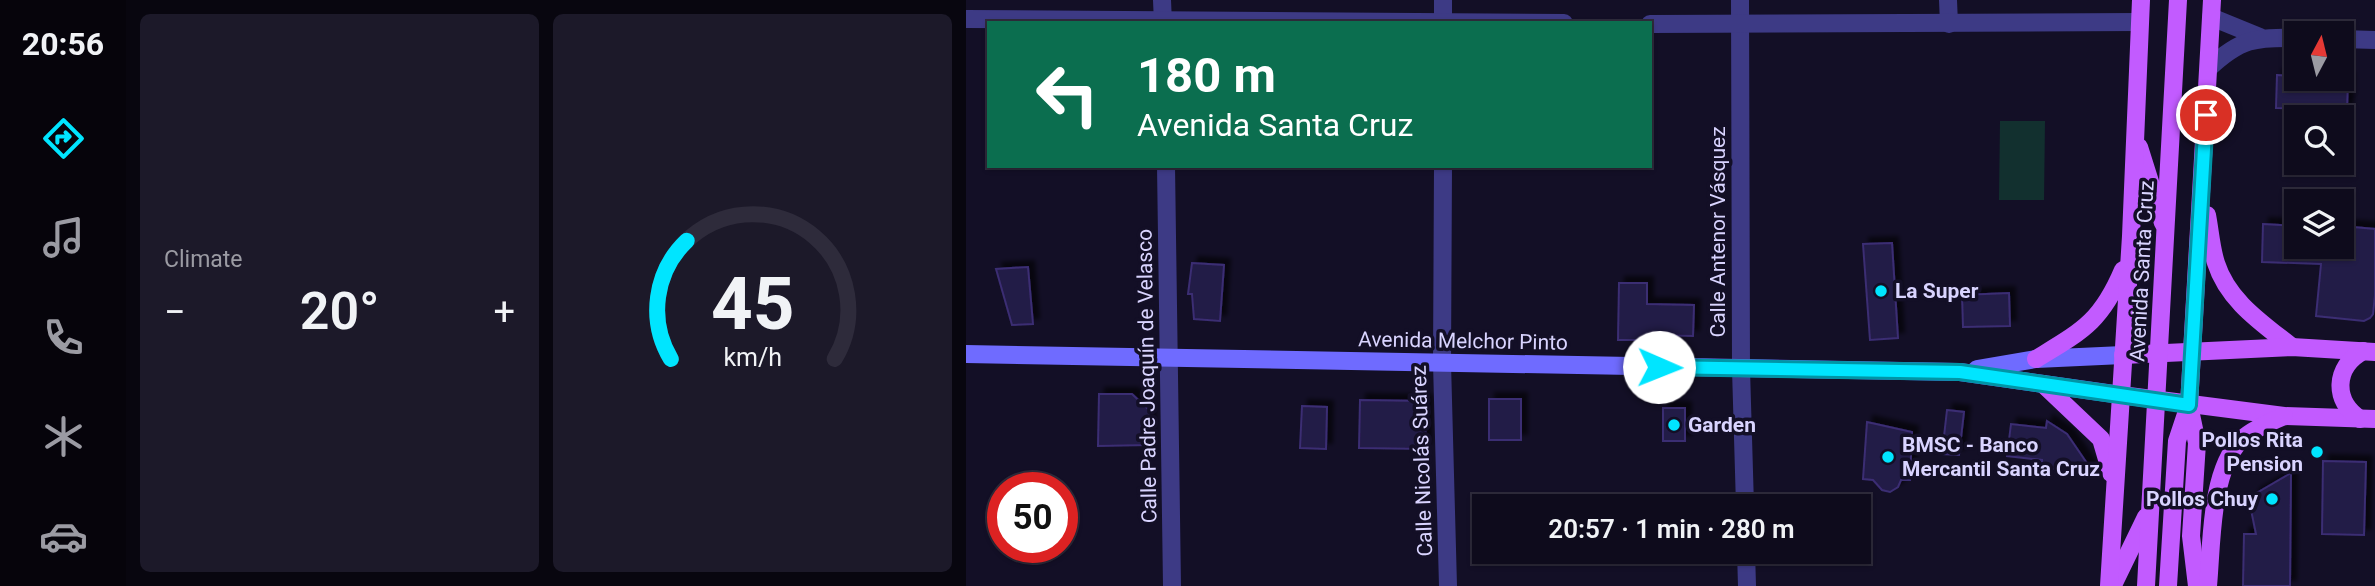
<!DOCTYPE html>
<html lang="en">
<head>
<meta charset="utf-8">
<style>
  :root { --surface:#0e0b1c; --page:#1c1929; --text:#f1f3f6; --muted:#9b9ba3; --line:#2e2b3b; --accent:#00e5ff }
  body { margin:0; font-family:Roboto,sans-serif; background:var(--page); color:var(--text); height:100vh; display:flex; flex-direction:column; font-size:26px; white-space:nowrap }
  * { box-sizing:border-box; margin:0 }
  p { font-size:23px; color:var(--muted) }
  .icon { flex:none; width:38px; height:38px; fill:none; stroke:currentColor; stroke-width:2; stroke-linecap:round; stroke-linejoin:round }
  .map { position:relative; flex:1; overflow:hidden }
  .drawer { display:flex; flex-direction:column; gap:14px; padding:14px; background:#08060f; width:840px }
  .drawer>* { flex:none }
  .banner { position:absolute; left:21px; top:21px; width:665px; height:147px; border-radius:0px; box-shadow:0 2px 5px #0004,0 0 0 2px var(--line); background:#0b6e4f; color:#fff; overflow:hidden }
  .needle { width:46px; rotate:7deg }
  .fabs { position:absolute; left:1318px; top:21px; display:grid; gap:14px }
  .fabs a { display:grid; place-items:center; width:70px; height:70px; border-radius:0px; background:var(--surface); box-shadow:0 2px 5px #0004,0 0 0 2px var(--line); font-size:35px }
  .speed { position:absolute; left:21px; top:472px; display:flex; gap:14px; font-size:35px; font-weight:700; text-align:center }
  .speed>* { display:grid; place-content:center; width:91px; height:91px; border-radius:50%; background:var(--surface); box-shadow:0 2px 5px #0004,0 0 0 2px var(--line); line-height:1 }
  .speed .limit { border:10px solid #d22; background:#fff; color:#111 }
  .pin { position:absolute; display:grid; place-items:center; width:60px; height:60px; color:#fff; margin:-30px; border:4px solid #fff; border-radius:50%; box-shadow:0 2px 7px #0007 }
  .me { position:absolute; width:77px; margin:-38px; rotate:91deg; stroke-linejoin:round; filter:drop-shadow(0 0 5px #0008) }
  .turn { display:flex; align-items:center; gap:24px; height:147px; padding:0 35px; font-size:32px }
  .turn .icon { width:91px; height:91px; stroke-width:2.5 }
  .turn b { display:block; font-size:49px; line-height:60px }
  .big { font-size:52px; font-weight:600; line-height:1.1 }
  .drawer .widget { flex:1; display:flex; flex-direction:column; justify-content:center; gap:10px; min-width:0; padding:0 24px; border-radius:10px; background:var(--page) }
  .drawer .dial { align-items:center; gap:0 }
  .dial svg { height:182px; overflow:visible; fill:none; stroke:var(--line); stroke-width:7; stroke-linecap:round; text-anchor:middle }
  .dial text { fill:var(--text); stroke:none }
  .heat { display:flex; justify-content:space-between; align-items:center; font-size:38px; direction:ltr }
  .drawer .tiles { flex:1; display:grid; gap:14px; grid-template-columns:repeat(2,1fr) }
  .trip { position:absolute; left:506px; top:494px; width:399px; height:70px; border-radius:0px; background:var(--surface); box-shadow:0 2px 5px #0004,0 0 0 2px var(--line); font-weight:600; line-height:70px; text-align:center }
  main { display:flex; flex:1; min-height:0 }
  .menu { display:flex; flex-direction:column; width:126px; justify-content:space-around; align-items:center; background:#06040b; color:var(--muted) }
  .menu .icon { width:49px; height:49px }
  .menu .current { color:var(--accent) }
  .menu b { font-size:32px; color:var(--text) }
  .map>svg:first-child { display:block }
  .green { fill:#12302f }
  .building { fill:#241b47; stroke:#3b2d73; stroke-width:2; filter:url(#shadow) }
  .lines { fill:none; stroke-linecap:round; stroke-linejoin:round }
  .minor { stroke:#3d3a85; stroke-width:18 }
  .secondary { stroke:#6f6bff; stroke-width:18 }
  .primary { stroke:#c25bff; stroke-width:18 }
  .route-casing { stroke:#0095a6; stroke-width:18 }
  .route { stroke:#00e5ff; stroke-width:12 }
  .poi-dot { fill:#00e5ff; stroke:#130f26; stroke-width:2.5 }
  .labels { text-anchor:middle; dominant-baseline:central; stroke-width:7; stroke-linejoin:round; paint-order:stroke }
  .street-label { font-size:21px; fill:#d9d4ff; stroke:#130f26 }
  .poi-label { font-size:21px; font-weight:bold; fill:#d9d4ff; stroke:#130f26; text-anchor:start }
</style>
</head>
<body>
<main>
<nav class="menu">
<b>20:56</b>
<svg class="icon current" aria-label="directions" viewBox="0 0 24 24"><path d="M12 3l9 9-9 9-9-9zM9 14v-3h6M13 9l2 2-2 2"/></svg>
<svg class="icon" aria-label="music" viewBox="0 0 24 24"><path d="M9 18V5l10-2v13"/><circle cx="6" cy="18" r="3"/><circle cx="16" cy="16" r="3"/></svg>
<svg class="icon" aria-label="phone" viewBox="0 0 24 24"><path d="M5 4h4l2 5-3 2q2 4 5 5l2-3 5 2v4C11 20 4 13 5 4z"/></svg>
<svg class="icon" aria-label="climate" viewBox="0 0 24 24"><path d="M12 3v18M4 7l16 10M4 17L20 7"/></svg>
<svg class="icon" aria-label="car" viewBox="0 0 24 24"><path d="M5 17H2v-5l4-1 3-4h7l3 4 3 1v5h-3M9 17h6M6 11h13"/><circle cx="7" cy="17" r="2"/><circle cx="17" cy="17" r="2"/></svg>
</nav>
<section class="drawer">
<div class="tiles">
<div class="widget"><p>Climate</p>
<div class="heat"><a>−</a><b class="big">20°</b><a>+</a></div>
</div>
<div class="widget dial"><svg viewBox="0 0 100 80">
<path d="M14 69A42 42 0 1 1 86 69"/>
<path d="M14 69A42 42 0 0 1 21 17" stroke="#00e5ff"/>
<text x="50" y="56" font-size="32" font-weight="700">45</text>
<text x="50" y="72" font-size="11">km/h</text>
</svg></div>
</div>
</section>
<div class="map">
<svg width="1409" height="586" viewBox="0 0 1409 586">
  <defs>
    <filter id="shadow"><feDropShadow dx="6" dy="-6" stdDeviation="2" flood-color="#0009"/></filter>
  </defs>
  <rect width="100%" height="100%" fill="#130f26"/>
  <polygon class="green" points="1034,121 1079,121 1078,200 1033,200"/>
  <g class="building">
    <polygon points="1311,75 1382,79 1381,110 1310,108"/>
    <polygon points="1297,224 1330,226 1330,247 1376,247 1376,226 1409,229 1409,295 1407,314 1404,318 1398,321 1350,316 1355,264 1296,262"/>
    <polygon points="926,243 932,338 904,340 897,244"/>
    <polygon points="226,263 258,265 254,321 228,319 226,294 222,294"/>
    <polygon points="62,267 67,324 46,325 30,269"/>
    <polygon points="653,283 681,283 681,304 728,305 727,336 680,335 680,340 652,340"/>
    <polygon points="1043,293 1044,326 997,327 996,295"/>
    <polygon points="133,394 166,394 183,410 183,445 132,446"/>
    <rect x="523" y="399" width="32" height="41"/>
    <polygon points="394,400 460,401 459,449 393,448"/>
    <polygon points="336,406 361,407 360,449 334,448"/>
    <rect x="697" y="408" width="22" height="33"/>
    <polygon points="981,410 998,412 993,455 976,454"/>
    <polygon points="1081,421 1101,434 1127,472 1076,468 1076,460 1041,456 1045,424 1080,428"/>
    <polygon points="901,422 946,432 944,480 935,480 932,487 924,492 916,490 907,480 897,479"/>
    <polygon points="1357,461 1400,462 1398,535 1356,534"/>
    <polygon points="1325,473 1324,586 1277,586 1278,534 1290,534 1284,505 1289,494"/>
  </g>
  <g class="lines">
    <g class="minor">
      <polyline points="196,0 197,23"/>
      <polyline points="477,0 477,23"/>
      <polyline points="774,0 775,369 779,506"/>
      <polyline points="982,0 983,24"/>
      <polyline points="1245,17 1294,37"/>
      <polyline points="0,19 598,23"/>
      <polyline points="684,24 1173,22"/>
      <polyline points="1376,39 1409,40"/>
      <path d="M 1243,68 C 1274,39 1289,37 1330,38"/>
      <polyline points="200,166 206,586"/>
      <polyline points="477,166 476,363 482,586"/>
      <polyline points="780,551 781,586"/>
    </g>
    <g class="secondary">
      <polyline points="0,354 994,372 1155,395"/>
      <polyline points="1011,369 1070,359 1157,355"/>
    </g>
    <g class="primary">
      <polyline points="1173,147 1197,223"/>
      <path d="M 1241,215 C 1244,230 1245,248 1250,263 C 1262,301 1296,323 1326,347"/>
      <polyline points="1157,355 1326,347 1409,352"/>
      <path d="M 1070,359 C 1116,331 1135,322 1157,270"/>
      <polyline points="1077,384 1135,439 1145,473"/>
      <polyline points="1155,395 1318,416 1409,419"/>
      <polyline points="1223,405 1231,443 1225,536 1231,586"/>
      <path d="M 1394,419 C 1367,401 1368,367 1397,351"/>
      <polyline points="1148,583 1180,517"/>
      <polyline points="1143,586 1165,236 1175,0"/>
      <polyline points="1180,586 1212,0"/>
      <polyline points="1202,586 1211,441 1223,405 1246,0"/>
      <path d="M 1242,586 C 1246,544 1244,471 1275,440 C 1287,429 1303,423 1318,416"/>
    </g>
  </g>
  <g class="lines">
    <defs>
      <polyline id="route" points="693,367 994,372 1223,405 1240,115"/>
    </defs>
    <use href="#route" class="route-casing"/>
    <use href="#route" class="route"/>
  </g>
  <g class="poi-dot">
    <circle cx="915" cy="291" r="7"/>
    <circle cx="708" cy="425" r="7"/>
    <circle cx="1351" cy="452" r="7"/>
    <circle cx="922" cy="457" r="7"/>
    <circle cx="1306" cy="499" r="7"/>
  </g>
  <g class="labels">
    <g class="street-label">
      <text transform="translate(752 232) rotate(-90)">Calle Antenor Vásquez</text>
      <text transform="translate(1176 271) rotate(-87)">Avenida Santa Cruz</text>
      <text transform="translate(497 341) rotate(1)">Avenida Melchor Pinto</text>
      <text transform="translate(181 376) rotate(-91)">Calle Padre Joaquín de Velasco</text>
      <text transform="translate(456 461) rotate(-92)">Calle Nicolás Suárez</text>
    </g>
    <g class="poi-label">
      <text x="929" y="291">La Super</text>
      <text x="722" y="425">Garden</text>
      <text x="1337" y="440" text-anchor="end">Pollos Rita<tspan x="1337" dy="24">Pension</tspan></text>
      <text x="936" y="445">BMSC - Banco<tspan x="936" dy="24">Mercantil Santa Cruz</tspan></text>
      <text x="1292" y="499" text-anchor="end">Pollos Chuy</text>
    </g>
  </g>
</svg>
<div class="fabs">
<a><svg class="needle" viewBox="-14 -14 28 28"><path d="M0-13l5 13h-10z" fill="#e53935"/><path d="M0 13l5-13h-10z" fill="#9b9ba3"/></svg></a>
<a><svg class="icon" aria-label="search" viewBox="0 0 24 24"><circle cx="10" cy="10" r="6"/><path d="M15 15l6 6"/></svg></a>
<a><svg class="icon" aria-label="layers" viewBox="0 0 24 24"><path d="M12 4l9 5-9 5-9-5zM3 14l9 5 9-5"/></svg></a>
</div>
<div class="speed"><div class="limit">50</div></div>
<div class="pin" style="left:1240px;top:115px;background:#d93025"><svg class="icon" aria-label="arrive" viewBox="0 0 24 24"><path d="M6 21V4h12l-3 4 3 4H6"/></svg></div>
<svg class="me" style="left:693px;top:367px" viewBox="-20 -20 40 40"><circle r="19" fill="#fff"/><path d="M0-13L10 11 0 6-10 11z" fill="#00e5ff"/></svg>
<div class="trip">20:57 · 1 min · 280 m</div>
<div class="banner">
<div class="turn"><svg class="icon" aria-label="left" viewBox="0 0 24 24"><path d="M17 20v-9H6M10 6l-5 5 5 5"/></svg><div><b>180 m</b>Avenida Santa Cruz</div></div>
</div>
</div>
</main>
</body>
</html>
